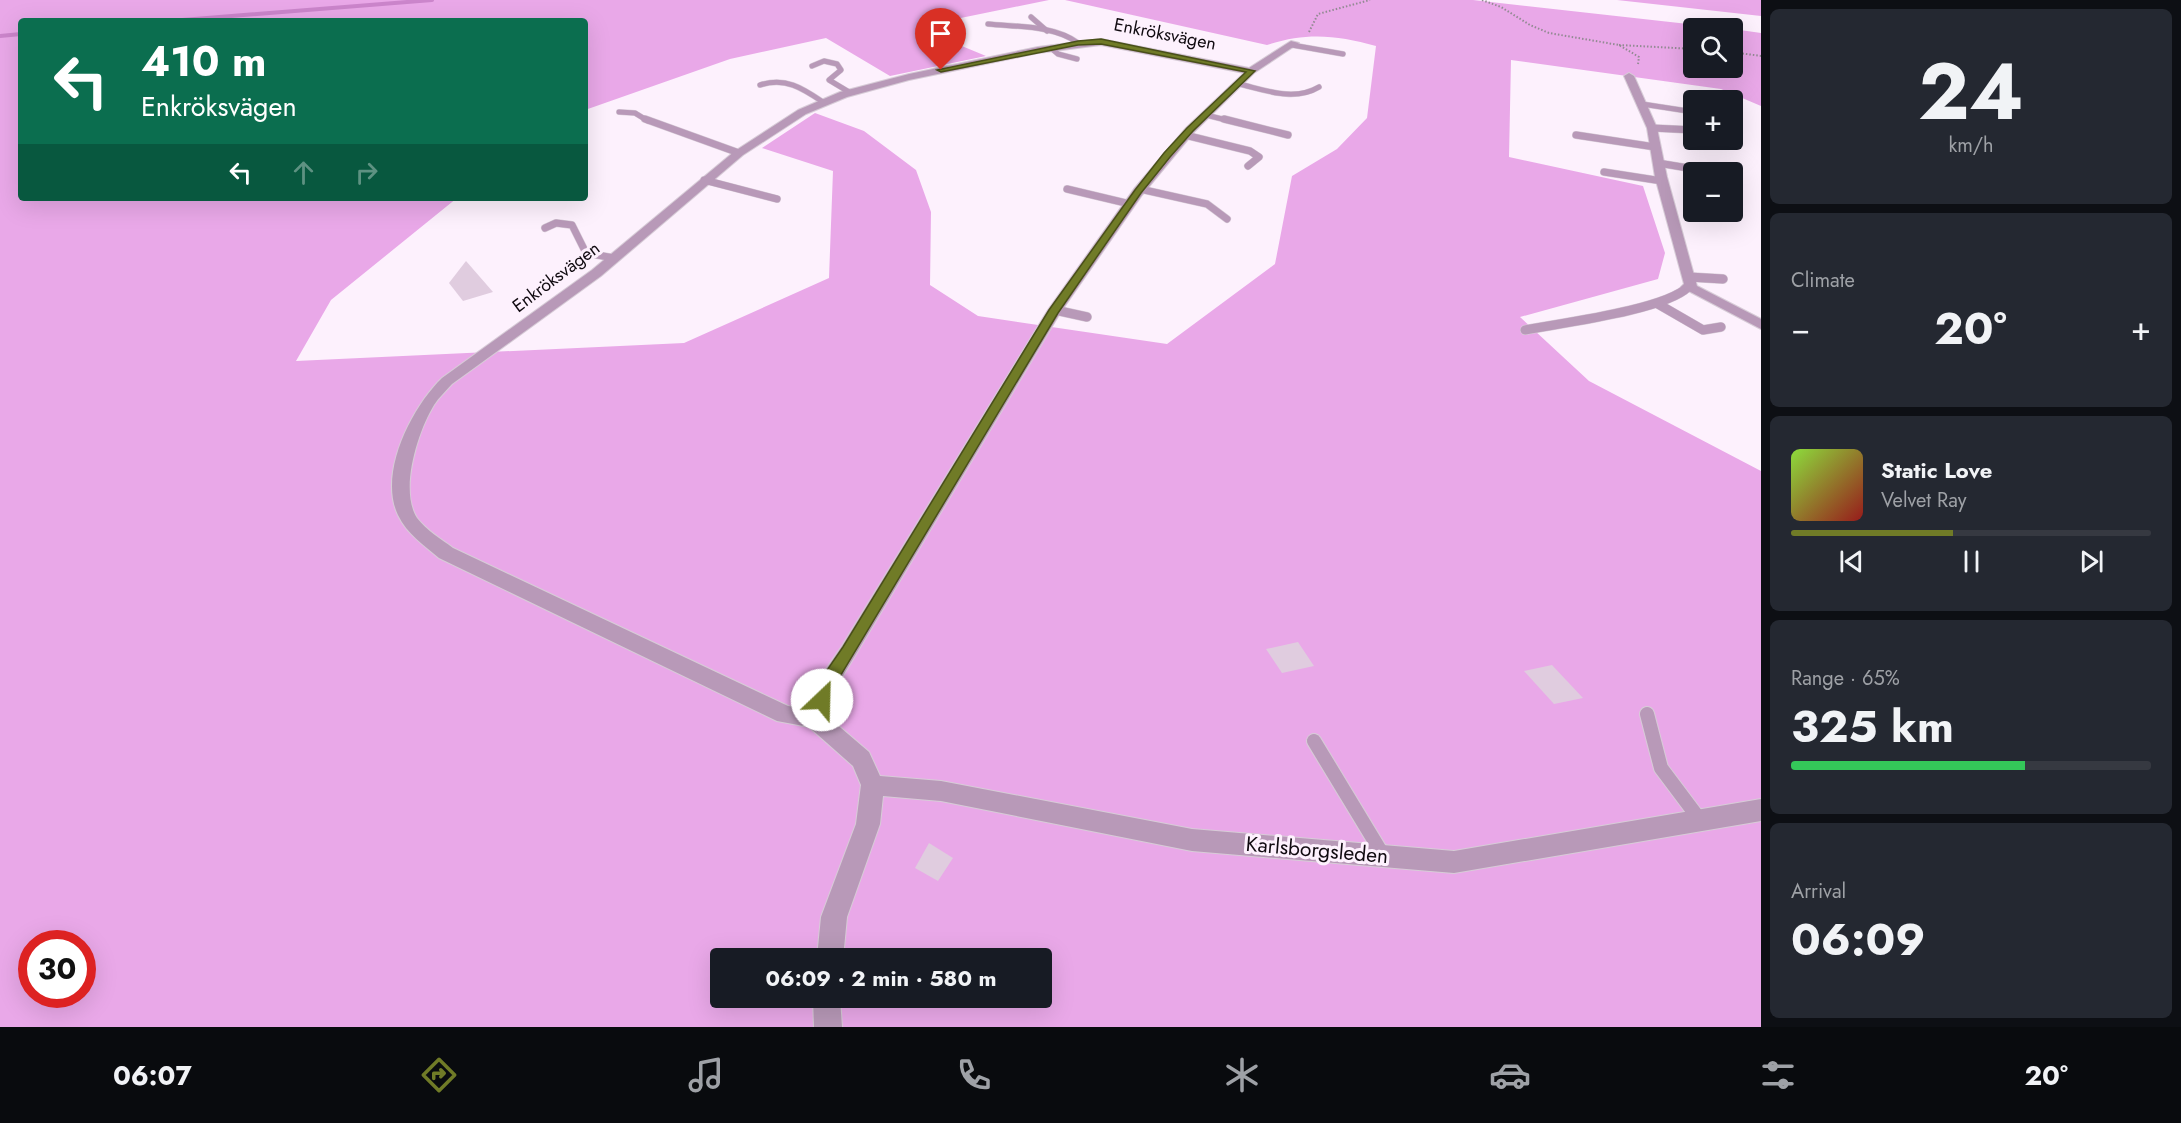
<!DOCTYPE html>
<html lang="en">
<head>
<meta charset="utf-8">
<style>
  :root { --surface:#171b24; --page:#242831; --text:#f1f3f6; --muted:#9ea1a6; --line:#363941; --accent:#707b27 }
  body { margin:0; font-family:Jost,sans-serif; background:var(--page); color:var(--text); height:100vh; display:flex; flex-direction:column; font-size:22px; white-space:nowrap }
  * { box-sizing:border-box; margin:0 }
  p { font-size:20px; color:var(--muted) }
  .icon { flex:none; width:33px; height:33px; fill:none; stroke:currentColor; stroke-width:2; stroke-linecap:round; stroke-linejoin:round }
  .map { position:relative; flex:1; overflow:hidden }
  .details { display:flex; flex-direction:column; gap:9px; padding:9px; background:#0d0f14; width:420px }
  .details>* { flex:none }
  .guide { position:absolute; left:18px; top:18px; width:570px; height:183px; border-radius:6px; box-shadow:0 6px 24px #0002; background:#0b6e4f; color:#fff; overflow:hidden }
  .buttons { position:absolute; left:1683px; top:18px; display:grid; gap:12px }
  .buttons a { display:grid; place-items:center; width:60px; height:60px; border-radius:6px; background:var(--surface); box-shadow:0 6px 24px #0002; font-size:30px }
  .speed { position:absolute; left:18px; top:930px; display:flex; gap:12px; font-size:30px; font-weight:700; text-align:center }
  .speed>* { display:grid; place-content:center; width:78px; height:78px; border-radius:50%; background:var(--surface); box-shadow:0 6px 24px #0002; line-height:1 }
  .speed .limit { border:9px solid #d22; background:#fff; color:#111 }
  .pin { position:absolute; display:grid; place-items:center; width:51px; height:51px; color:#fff; margin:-62px -26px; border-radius:50% 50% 50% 0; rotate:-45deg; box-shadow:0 0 6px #0007 }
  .pin .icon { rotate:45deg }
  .me { position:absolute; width:66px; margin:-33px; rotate:24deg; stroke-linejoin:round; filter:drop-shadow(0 0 4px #0008) }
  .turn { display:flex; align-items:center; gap:21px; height:126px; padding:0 24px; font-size:27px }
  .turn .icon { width:78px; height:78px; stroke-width:2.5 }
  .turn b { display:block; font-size:42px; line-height:51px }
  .lanes { display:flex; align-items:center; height:57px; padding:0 24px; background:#0003; justify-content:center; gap:30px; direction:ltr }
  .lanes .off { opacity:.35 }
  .big { font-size:45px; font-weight:700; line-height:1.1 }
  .details .widget { flex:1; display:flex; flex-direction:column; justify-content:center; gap:9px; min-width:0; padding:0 21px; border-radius:9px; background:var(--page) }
  .details .dial { align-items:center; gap:0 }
  .dial b { font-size:78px; line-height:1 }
  .song { display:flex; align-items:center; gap:18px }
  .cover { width:72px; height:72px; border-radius:9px; background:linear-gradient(135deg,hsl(90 70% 55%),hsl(0 70% 35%)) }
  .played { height:6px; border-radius:3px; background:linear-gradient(90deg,var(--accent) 45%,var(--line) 45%) }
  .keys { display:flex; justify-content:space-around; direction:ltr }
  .heat { display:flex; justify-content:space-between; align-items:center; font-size:33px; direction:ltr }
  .charge { height:9px; border-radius:4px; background:linear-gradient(90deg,#34c759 65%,var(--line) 0) }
  .trip { position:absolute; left:710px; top:948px; width:342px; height:60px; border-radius:6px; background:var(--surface); box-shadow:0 6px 24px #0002; font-weight:700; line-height:60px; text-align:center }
  .menu { display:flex; height:96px; justify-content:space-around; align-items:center; background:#090b0e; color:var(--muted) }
  .menu .icon { width:42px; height:42px }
  .menu .current { color:var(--accent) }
  .menu b { font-size:27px; color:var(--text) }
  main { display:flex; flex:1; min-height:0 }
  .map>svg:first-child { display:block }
  .green { fill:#e9a8e8; fill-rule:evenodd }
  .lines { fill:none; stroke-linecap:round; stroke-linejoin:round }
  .stream { stroke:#cb85cb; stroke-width:4 }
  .building { fill:#e0ccdf }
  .lane-far3-casing { stroke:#d7ccd7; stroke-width:6 }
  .lane-far2-casing { stroke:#d7ccd7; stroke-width:8 }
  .lane-far1-casing { stroke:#d7ccd7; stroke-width:10 }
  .lane-casing { stroke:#d7ccd7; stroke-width:16 }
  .street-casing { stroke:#d7ccd7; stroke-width:2 }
  .path { stroke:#938a93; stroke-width:2; stroke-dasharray:1.5 2; stroke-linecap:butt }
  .lane-far3 { stroke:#b899b8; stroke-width:5 }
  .lane-far2 { stroke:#b899b8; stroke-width:7 }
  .lane-far1 { stroke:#b899b8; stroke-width:9 }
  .lane { stroke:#b899b8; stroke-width:14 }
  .street { fill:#b899b8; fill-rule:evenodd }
  .route { fill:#707b27; stroke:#495019; stroke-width:1.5 }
  .labels { text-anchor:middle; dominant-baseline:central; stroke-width:6; stroke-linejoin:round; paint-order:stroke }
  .street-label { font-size:18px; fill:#100a10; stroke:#fdf1fd }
  .near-street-label { font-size:21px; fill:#100a10; stroke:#fdf1fd }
</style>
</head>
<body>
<main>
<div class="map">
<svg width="1761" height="1027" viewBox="0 0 1761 1027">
  <rect width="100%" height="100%" fill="#fdf1fd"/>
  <g class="green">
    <path d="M 0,0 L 1049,0 L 946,21 L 923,30 L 986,56 L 890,76 L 826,38 L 730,59 L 585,110 L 585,21 L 21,21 L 21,198 L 457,198 L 331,300 L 296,361 L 684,343 L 829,278 L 833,171 L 762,148 L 815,113 L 864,131 L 916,170 L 931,212 L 930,285 L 978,316 L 1167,344 L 1275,264 L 1292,176 L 1337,149 L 1367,118 L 1376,46 C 1337,35 1306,32 1267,45 L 1065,0 L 1473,0 L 1724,28 L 1694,28 L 1694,68 L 1732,68 L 1733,29 L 1761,33 L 1761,106 L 1721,89 L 1511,60 L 1509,157 L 1643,186 L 1665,253 L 1658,279 L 1520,317 L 1589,381 L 1761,471 L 1761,1027 L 0,1027 ZM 32,944 L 82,944 L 82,994 L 32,994 ZM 720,958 L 1041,958 L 1041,998 L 720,998 Z"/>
    <polygon points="1617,0 1761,0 1761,16"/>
  </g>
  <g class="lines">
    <g class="stream">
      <polyline points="170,21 432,0"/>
      <polyline points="0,36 21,34"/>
    </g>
  </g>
  <g class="building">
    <polygon points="466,261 493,292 463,301 449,283"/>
    <polygon points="1298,642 1314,666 1282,673 1266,649"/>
    <polygon points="1552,665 1583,698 1554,704 1524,671"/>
    <polygon points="929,843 953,858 938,881 915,868"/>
  </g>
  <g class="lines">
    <defs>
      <g id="lane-far3">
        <polyline points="1031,17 1047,31"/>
        <path d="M 988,24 C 1017,27 1054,25 1078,43"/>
        <polyline points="1292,45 1343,54"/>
        <polyline points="1051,48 1058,54 1077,59"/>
        <polyline points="812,66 824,61 837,64 841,70 829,80 849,92"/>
        <path d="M 1239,84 C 1265,90 1294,102 1319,87"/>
        <path d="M 760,85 C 786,77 802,88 823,102"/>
        <polyline points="1642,104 1694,112"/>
        <polyline points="619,112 635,113 648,121"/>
        <polyline points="1206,115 1230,121"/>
      </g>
      <g id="lane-far2">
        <polyline points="645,119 739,153"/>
        <polyline points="1224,119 1288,135"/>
        <polyline points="1652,128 1694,130"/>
        <polyline points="1185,135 1250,151 1259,157 1248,166"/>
        <polyline points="1576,135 1655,147"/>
        <polyline points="1658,163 1706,171"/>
        <polyline points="1604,172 1662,181"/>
        <polyline points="704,180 777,199"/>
        <polyline points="1067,189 1130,204"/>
        <polyline points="1140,189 1207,204 1227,219"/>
        <polyline points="545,228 556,223 572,225 586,253 614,258"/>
      </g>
      <g id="lane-far1">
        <polyline points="1689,277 1723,279"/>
        <polyline points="1658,304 1703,330 1721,327"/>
        <polyline points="1055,310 1087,317"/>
        <path d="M 1525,330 C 1561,323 1665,310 1688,287"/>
      </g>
      <g id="lane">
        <polyline points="1647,714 1661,768 1700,820"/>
        <polyline points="1314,741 1383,855"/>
      </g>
      <g id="street">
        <path d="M 1101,39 L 1249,68 L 1291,41 L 1299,43 L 1254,73 L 1194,132 L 1142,195 L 1060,313 L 838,684 L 827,716 L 869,752 L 880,776 L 941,781 L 1192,829 L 1454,851 L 1761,799 L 1761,821 L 1454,873 L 1192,851 L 941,801 L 883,796 L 880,824 L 847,917 L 843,958 L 817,958 L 821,917 L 856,824 L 861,785 L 853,766 L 809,727 L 777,721 L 439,558 C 424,545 407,534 398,515 C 378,473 412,407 442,378 L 592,270 L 735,151 L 798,110 L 840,92 L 909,74 L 1038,47 ZM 1101,45 L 1244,73 L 1186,128 L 1134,189 L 1048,310 L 842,646 L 822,675 L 808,709 L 788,706 L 453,548 C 441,539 426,530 417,518 C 399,490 418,431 434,405 C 439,397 446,391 452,384 L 601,276 L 743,155 L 806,114 L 847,97 L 909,80 L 1038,53 Z"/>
        <polygon points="1629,73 1634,76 1657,128 1667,177 1697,286 1761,319 1761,329 1681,287 1684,284 1655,177 1647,128 1624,76"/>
        <polygon points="813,998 840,998 842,1027 814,1027"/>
      </g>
    </defs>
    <use href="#lane-far3" class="lane-far3-casing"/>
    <use href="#lane-far2" class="lane-far2-casing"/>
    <use href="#lane-far1" class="lane-far1-casing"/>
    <use href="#lane" class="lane-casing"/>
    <use href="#street" class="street-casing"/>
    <g class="path">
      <polyline points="1482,0 1501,7 1530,25 1549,33 1619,45 1639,57 1638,64"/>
      <polyline points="1309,32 1318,14 1370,0"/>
      <polyline points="1619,45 1694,49"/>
      <polyline points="1732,52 1761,56"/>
    </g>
    <use href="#lane-far3" class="lane-far3"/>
    <use href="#lane-far2" class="lane-far2"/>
    <use href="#lane-far1" class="lane-far1"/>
    <use href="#lane" class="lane"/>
    <use href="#street" class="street"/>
  </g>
  <polygon class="route" points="1101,39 1255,71 1193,131 1170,157 1141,193 1058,313 836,683 828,705 822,707 816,705 814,700 823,676 843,647 1049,310 1135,190 1164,153 1187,128 1246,72 1101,44 1078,45 941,72 937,70 1078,41"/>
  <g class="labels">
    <g class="street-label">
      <text transform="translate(1165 34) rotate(11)">Enkröksvägen</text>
      <text transform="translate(556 277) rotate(-37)">Enkröksvägen</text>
    </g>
    <g class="near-street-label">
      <text transform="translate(1317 850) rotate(5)">Karlsborgsleden</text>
    </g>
  </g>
</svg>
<div class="buttons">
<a><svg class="icon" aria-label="search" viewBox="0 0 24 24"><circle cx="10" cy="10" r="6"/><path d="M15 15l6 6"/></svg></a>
<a>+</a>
<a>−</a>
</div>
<div class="speed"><div class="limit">30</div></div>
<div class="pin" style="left:941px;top:70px;background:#d93025"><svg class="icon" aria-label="arrive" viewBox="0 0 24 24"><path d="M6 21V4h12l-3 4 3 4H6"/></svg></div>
<svg class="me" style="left:822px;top:700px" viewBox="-20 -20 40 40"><circle r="19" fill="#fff"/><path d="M0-13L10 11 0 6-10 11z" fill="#707b27"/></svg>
<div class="trip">06:09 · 2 min · 580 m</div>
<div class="guide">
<div class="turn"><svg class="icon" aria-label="left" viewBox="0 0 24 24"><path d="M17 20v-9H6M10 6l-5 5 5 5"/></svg><div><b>410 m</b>Enkröksvägen</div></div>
<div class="lanes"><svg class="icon" aria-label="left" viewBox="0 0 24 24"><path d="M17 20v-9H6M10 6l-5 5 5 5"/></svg><svg class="icon off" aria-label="ahead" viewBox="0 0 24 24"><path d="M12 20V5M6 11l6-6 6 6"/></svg><svg class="icon off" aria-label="right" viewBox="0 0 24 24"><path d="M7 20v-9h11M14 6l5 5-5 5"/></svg></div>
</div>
</div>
<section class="details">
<div class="widget dial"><b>24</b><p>km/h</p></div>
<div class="widget"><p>Climate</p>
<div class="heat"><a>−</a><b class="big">20°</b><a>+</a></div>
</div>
<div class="widget">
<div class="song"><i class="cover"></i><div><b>Static Love</b><p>Velvet Ray</p></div></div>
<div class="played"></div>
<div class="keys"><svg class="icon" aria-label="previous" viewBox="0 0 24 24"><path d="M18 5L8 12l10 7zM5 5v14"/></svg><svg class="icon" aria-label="pause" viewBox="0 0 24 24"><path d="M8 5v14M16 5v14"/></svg><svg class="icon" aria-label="next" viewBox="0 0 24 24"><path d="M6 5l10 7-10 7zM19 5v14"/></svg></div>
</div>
<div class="widget"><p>Range · 65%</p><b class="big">325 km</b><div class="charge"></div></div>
<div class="widget"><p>Arrival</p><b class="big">06:09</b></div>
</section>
</main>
<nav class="menu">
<b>06:07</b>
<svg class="icon current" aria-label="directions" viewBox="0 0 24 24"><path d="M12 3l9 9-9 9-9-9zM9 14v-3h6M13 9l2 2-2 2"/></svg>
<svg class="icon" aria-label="music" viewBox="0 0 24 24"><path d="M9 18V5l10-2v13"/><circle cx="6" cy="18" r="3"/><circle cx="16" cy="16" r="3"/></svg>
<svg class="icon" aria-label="phone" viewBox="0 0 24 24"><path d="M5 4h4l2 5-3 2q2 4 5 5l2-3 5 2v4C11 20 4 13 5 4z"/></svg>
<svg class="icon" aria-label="climate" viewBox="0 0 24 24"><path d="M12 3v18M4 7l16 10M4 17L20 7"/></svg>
<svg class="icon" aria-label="car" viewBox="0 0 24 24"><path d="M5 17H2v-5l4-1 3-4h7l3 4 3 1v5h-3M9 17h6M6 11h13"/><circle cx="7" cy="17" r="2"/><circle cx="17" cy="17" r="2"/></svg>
<svg class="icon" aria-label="filters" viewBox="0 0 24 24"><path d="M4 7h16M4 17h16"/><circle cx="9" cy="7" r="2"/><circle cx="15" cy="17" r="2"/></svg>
<b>20°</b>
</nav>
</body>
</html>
